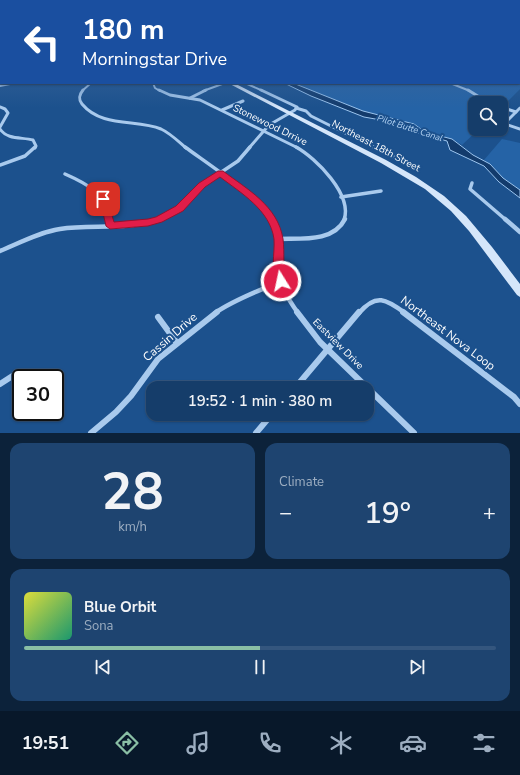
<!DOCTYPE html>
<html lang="en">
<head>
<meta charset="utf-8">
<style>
  :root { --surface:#153d6a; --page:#1e4470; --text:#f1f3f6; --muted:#9daec1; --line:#34567e; --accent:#8abfa5 }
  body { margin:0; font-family:"Nunito Sans",sans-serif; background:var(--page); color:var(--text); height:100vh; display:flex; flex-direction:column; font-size:15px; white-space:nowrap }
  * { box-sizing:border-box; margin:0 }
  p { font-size:13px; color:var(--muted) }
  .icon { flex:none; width:22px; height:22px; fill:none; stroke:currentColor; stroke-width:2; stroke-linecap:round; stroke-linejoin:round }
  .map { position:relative; height:433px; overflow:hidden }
  .drawer { display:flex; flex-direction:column; gap:10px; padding:10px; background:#0c223a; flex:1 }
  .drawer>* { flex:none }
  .banner { position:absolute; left:0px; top:0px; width:520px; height:84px; box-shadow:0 1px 3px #0004,0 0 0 1px var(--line); background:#1a4fa0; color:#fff; overflow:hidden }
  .buttons { position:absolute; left:468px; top:96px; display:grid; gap:8px }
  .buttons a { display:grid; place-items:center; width:40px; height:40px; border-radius:8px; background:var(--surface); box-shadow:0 1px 3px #0004,0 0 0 1px var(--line); font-size:20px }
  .speed { position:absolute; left:12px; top:369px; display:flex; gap:8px; font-size:20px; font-weight:700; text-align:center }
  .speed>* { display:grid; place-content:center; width:52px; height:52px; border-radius:50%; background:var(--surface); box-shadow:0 1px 3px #0004,0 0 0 1px var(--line); line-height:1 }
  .speed .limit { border:2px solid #111; border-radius:6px; background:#fff; color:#111 }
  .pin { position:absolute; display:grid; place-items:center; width:34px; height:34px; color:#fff; margin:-17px; border-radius:8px; box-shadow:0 2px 6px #0006 }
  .me { position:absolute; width:44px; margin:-22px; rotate:350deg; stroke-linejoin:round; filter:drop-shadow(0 0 3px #0008) }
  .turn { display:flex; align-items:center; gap:14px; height:84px; padding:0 16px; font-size:18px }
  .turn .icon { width:52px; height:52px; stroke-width:2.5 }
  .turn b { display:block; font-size:28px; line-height:34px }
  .big { font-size:30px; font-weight:600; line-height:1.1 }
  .drawer .widget { flex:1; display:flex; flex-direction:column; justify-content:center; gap:6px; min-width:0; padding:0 14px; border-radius:12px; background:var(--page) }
  .drawer .dial { align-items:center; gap:0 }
  .dial b { font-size:52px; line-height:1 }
  .song { display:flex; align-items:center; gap:12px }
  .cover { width:48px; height:48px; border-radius:6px; background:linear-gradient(135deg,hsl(60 70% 55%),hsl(160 70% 35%)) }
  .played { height:4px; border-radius:2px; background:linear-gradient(90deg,var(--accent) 50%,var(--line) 50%) }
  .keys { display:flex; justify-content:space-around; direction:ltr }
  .heat { display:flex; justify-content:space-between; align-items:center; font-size:22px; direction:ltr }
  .drawer .tiles { flex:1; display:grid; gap:10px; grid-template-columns:1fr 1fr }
  .widget:last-child { grid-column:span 2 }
  .trip { position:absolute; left:146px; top:381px; width:228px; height:40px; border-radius:12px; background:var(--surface); box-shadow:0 1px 3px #0004,0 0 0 1px var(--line); font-weight:600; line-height:40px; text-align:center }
  .tabs { display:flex; height:64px; justify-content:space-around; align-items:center; background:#08182a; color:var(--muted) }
  .tabs .icon { width:28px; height:28px }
  .tabs .current { color:var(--accent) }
  .tabs b { font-size:18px; color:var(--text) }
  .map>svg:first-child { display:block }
  .green { fill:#2563a6 }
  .water { fill:#133b6c; stroke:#9cc5ef }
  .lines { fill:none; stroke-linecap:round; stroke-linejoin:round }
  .street-far4 { stroke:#a9caed; stroke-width:2 }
  .street-far3 { stroke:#a9caed; stroke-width:3 }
  .street-far2 { stroke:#a9caed; stroke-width:3.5 }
  .street-far1 { stroke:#a9caed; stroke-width:4.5 }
  .street { stroke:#a9caed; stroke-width:6 }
  .secondary { fill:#d5e6fa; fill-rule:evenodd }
  .route { fill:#e11d48; stroke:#92132f }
  .labels { text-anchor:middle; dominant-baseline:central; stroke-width:4; stroke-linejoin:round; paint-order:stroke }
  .far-water-label { font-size:9px; font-style:italic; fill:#b5d4f4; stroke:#1c518d }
  .street-label { font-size:10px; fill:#fff; stroke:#1c518d }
  .near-street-label { font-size:12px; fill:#fff; stroke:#1c518d }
</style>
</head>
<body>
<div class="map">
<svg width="520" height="433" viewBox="0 0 520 433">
  <rect width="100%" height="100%" fill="#1c518d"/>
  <g class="green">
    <polygon points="519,47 520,89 501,108 501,103 475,103 475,129 479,129 462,145 452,139 425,132 414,124 363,111 293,83 519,83"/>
    <polygon points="502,139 520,143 520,190 503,178 484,160"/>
  </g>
  <polygon class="water" points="284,83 293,83 363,111 414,124 425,132 452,139 473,155 490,164 503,178 520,190 520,198 499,182 484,166 450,150 447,141 410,131 399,127 392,122 364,117 311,96"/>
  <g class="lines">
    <g class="street-far4">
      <polyline points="153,83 155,88 160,91"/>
      <polyline points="245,83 263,91"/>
      <polyline points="374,83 381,83"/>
      <polyline points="450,83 470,91"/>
      <polyline points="518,83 520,84"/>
      <polyline points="0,86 15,83"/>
      <polyline points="82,91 91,83"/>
      <polyline points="203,91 225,83"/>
    </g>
    <g class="street-far3">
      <path d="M 83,90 C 79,95 78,99 82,104 C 102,128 136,119 161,129 C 170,133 179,142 186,148"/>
      <polyline points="159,90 170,95 200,100 298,148"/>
      <polyline points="468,90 489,103"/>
      <polyline points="190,98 206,90"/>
      <polyline points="0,107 5,109 8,113 0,127"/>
      <polyline points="501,107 516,112"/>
      <polyline points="296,108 306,111 311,116 375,148"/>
      <polyline points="222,110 243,101"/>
      <polyline points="505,124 520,129"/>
      <polyline points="501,127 520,108"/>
      <path d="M 0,129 C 7,140 22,137 33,140 L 36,146 L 35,148"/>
      <polyline points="493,135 499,129"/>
      <polyline points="249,148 269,125 295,110 297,107 261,90"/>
    </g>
    <g class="street-far2">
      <path d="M 185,147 C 208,164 259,197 272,220"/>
      <path d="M 296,147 C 316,158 353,195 344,220"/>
      <polyline points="373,147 398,159"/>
      <polyline points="0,165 25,156 35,147"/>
      <path d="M 65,174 C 90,185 103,192 109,220"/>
      <polyline points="472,183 470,189 506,220"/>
      <polyline points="341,197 381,191"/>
      <polyline points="155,220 170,214 187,201 202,185 238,161 250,147"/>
    </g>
    <g class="street-far1">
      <polyline points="109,219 110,226"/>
      <path d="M 271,219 C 281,236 276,253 278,271 C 280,285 290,302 298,313"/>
      <polyline points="505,219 520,232"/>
      <path d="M 278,239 C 300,238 333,243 345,219"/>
      <path d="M 0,251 C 19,243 40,232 60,229 C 92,224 127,231 157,219"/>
      <path d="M 215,313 C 235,299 259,291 281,281"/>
      <path d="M 359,313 C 376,293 386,299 405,313"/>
    </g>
    <g class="street">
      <polyline points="297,312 320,342 414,433"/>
      <polyline points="403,312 514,397 520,404"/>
      <polyline points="158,317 177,343"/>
      <polyline points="0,384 14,375"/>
      <polyline points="295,388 359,312"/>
      <polyline points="91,433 116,412 131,396 158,359 217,312"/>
      <polyline points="256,433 272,414"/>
    </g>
    <polygon class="secondary" points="228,83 234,83 386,160 416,177 444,196 466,216 492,247 520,284 520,297 517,295 469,231 451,211 425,189 381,163"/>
  </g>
  <linearGradient id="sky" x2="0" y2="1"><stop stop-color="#0f2d4e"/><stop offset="0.44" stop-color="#3a659a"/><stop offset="1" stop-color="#3a659a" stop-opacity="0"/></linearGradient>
  <rect width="520" height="108" fill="url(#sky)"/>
  <path class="route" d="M 218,171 L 223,171 C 247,189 278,206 283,239 C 285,253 282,267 287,281 L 285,285 L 281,286 L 277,285 C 270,270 275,255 274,239 C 270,210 241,193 220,177 L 205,187 L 183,211 L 162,222 L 148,226 L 110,229 L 106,226 L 103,213 L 99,199 L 100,197 L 106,197 L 107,199 L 114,222 L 148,219 L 156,217 L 176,206 L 199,183 Z"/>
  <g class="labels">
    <g class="far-water-label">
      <text transform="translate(410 128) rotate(18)">Pilot Butte Canal</text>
    </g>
    <g class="street-label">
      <text transform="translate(270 125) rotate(26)">Stonewood Drrive</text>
      <text transform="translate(376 146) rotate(28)">Northeast 18th Street</text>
      <text transform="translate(338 344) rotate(45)">Eastview Drive</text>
    </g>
    <g class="near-street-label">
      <text transform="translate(448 333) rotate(37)">Northeast Nova Loop</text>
      <text transform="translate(170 337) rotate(-41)">Cassin Drive</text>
    </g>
  </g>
</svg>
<div class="buttons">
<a><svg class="icon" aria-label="search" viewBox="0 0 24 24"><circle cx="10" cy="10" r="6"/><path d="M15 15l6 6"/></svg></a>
</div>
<div class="speed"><div class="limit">30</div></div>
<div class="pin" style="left:103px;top:199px;background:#d93025"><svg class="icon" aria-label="arrive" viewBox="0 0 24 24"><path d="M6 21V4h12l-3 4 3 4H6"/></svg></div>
<svg class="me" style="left:281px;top:281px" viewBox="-20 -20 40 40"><circle r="17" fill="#e11d48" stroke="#fff" stroke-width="3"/><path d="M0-11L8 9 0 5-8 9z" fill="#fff"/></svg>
<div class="trip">19:52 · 1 min · 380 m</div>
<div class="banner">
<div class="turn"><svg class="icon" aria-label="left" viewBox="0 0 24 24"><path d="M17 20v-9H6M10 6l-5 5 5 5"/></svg><div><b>180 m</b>Morningstar Drive</div></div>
</div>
</div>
<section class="drawer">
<div class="tiles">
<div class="widget dial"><b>28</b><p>km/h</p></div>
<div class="widget"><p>Climate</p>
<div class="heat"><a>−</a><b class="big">19°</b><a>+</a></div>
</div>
<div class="widget">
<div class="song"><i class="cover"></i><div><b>Blue Orbit</b><p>Sona</p></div></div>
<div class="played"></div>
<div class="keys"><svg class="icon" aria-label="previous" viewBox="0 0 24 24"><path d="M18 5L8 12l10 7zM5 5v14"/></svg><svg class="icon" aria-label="pause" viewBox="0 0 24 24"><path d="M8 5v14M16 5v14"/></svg><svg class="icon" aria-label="next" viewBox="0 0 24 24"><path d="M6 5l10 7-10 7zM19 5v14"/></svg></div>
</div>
</div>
</section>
<nav class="tabs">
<b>19:51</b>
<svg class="icon current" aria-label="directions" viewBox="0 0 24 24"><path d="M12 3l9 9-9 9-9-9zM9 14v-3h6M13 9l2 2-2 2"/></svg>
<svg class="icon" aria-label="music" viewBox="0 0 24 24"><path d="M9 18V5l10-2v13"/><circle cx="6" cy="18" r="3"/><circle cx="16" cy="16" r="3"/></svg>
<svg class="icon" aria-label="phone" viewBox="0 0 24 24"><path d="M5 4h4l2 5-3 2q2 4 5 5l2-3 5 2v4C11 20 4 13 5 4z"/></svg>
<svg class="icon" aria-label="climate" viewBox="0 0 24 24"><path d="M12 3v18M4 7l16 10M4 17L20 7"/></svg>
<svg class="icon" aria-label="car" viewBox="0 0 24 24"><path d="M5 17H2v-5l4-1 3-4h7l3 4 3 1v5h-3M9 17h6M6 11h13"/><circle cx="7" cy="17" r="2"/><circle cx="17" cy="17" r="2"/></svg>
<svg class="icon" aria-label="filters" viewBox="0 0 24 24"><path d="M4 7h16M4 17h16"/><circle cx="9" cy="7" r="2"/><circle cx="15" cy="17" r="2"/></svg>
</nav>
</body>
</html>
